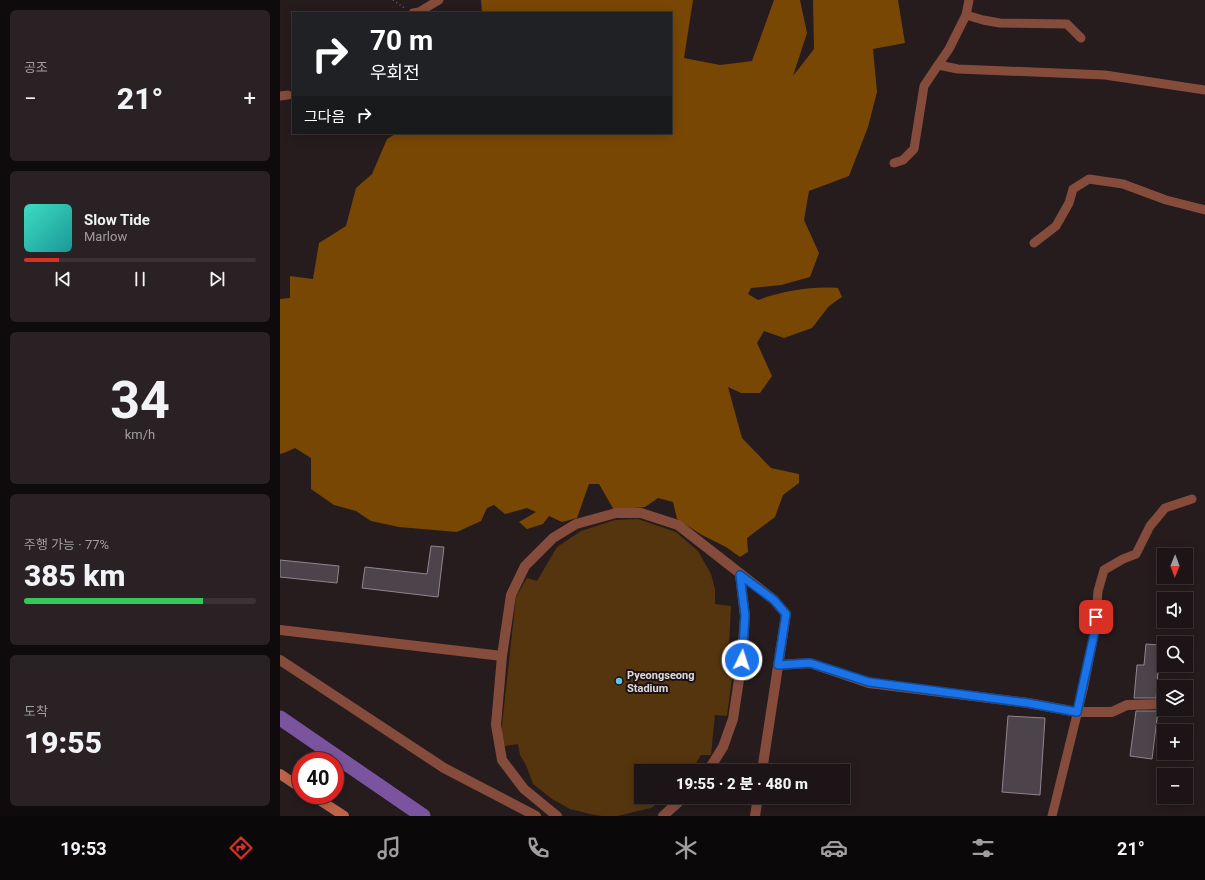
<!DOCTYPE html>
<html lang="ko">
<head>
<meta charset="utf-8">
<style>
  :root { --surface:#1c1416; --page:#292123; --text:#f1f3f6; --muted:#a09ea1; --line:#3a3335; --accent:#d93025 }
  body { margin:0; font-family:Roboto,"Noto Sans KR",sans-serif; background:var(--page); color:var(--text); height:100vh; display:flex; flex-direction:column; font-size:15px; white-space:nowrap }
  * { box-sizing:border-box; margin:0 }
  p { font-size:13px; color:var(--muted) }
  .icon { flex:none; width:22px; height:22px; fill:none; stroke:currentColor; stroke-width:2; stroke-linecap:round; stroke-linejoin:round }
  .map { position:relative; flex:1; overflow:hidden }
  .side { display:flex; flex-direction:column; gap:10px; padding:10px; background:#0f0b0c; width:280px }
  .side>* { flex:none }
  .guide { position:absolute; left:12px; top:12px; width:380px; height:122px; border-radius:0px; box-shadow:0 2px 10px #0003,0 0 0 1px var(--line); background:#202124; color:#fff; overflow:hidden }
  .needle { width:26px; rotate:181deg }
  .tools { position:absolute; left:877px; top:548px; display:grid; gap:8px }
  .tools a { display:grid; place-items:center; width:36px; height:36px; border-radius:0px; background:var(--surface); box-shadow:0 2px 10px #0003,0 0 0 1px var(--line); font-size:20px }
  .speed { position:absolute; left:12px; top:752px; display:flex; gap:8px; font-size:20px; font-weight:700; text-align:center }
  .speed>* { display:grid; place-content:center; width:52px; height:52px; border-radius:50%; background:var(--surface); box-shadow:0 2px 10px #0003,0 0 0 1px var(--line); line-height:1 }
  .speed .limit { border:6px solid #d22; background:#fff; color:#111 }
  .pin { position:absolute; display:grid; place-items:center; width:34px; height:34px; color:#fff; margin:-17px; border-radius:8px; box-shadow:0 2px 6px #0006 }
  .me { position:absolute; width:44px; margin:-22px; rotate:4deg; stroke-linejoin:round; filter:drop-shadow(0 0 3px #0008) }
  .turn { display:flex; align-items:center; gap:14px; height:84px; padding:0 12px; font-size:18px }
  .turn .icon { width:52px; height:52px; stroke-width:2.5 }
  .turn b { display:block; font-size:28px; line-height:34px }
  .then { display:flex; align-items:center; height:38px; padding:0 12px; background:#0003; gap:8px; font-size:15px }
  .big { font-size:30px; font-weight:800; line-height:1.1 }
  .side .card { flex:1; display:flex; flex-direction:column; justify-content:center; gap:6px; min-width:0; padding:0 14px; border-radius:6px; background:var(--page) }
  .side .dial { align-items:center; gap:0 }
  .dial b { font-size:52px; line-height:1 }
  .song { display:flex; align-items:center; gap:12px }
  .cover { width:48px; height:48px; border-radius:6px; background:linear-gradient(135deg,hsl(170 70% 55%),hsl(180 70% 35%)) }
  .played { height:4px; border-radius:2px; background:linear-gradient(90deg,var(--accent) 15%,var(--line) 15%) }
  .keys { display:flex; justify-content:space-around; direction:ltr }
  .heat { display:flex; justify-content:space-between; align-items:center; font-size:22px; direction:ltr }
  .charge { height:6px; border-radius:3px; background:linear-gradient(90deg,#34c759 77%,var(--line) 0) }
  .trip { position:absolute; left:354px; top:764px; width:216px; height:40px; border-radius:0px; background:var(--surface); box-shadow:0 2px 10px #0003,0 0 0 1px var(--line); font-weight:800; line-height:40px; text-align:center }
  .tab-bar { display:flex; height:64px; justify-content:space-around; align-items:center; background:#0b0809; color:var(--muted) }
  .tab-bar .icon { width:28px; height:28px }
  .tab-bar .on { color:var(--accent) }
  .tab-bar b { font-size:18px; color:var(--text) }
  main { display:flex; flex:1; min-height:0 }
  .map>svg:first-child { display:block }
  .green { fill:#55350e }
  .forest { fill:#784704 }
  .lines { fill:none; stroke-linecap:round; stroke-linejoin:round }
  .river { stroke:#7b549f; stroke-width:15 }
  .building { fill:#4d434a; stroke:#90868d }
  .path { stroke:#6a6062; stroke-width:1.5; stroke-dasharray:1 3; stroke-linecap:butt }
  .minor { stroke:#854c3c; stroke-width:9 }
  .tertiary { stroke:#854c3c; stroke-width:10 }
  .secondary { stroke:#bf634a; stroke-width:10 }
  .route-casing { stroke:#114b97; stroke-width:10 }
  .route { stroke:#1a73e8; stroke-width:7 }
  .poi-dot { fill:#59c8e5; stroke:#1c1214; stroke-width:1.5 }
  .labels { text-anchor:middle; dominant-baseline:central; stroke-width:4; stroke-linejoin:round; paint-order:stroke }
  .poi-label { font-size:11px; font-weight:bold; fill:#e0d8d9; stroke:#1c1214; text-anchor:start }
</style>
</head>
<body>
<main>
<section class="side">
<div class="card"><p>공조</p>
<div class="heat"><a>−</a><b class="big">21°</b><a>+</a></div>
</div>
<div class="card">
<div class="song"><i class="cover"></i><div><b>Slow Tide</b><p>Marlow</p></div></div>
<div class="played"></div>
<div class="keys"><svg class="icon" aria-label="previous" viewBox="0 0 24 24"><path d="M18 5L8 12l10 7zM5 5v14"/></svg><svg class="icon" aria-label="pause" viewBox="0 0 24 24"><path d="M8 5v14M16 5v14"/></svg><svg class="icon" aria-label="next" viewBox="0 0 24 24"><path d="M6 5l10 7-10 7zM19 5v14"/></svg></div>
</div>
<div class="card dial"><b>34</b><p>km/h</p></div>
<div class="card"><p>주행 가능 · 77%</p><b class="big">385 km</b><div class="charge"></div></div>
<div class="card"><p>도착</p><b class="big">19:55</b></div>
</section>
<div class="map">
<svg width="925" height="816" viewBox="0 0 925 816">
  <rect width="100%" height="100%" fill="#261b1d"/>
  <polygon class="green" points="358,519 396,532 418,551 431,574 435,589 435,604 451,606 449,646 456,647 447,716 435,715 431,755 421,755 411,771 361,771 361,797 387,797 371,808 337,816 322,816 310,814 290,809 272,799 253,784 246,765 240,755 238,744 224,746 221,735 222,725 236,597 247,578 257,581 277,547 301,531 335,520"/>
  <path class="forest" d="M 201,0 L 413,0 L 404,58 L 440,65 L 472,61 L 494,0 L 520,0 L 527,33 L 513,76 L 534,49 L 533,0 L 618,0 L 625,43 L 593,49 L 597,92 L 588,127 L 569,176 L 529,191 L 524,220 L 539,253 L 530,277 L 501,285 L 471,288 L 468,294 L 478,300 C 503,291 531,286 558,288 L 562,297 L 549,306 L 532,328 L 504,338 L 484,331 L 477,343 L 492,376 L 480,393 L 461,393 L 448,387 L 462,438 L 491,468 L 519,474 L 519,483 L 503,495 L 495,517 L 467,538 L 468,552 L 460,557 L 446,547 L 422,535 L 397,519 L 393,502 L 378,498 L 365,507 L 334,510 L 319,484 L 309,484 L 297,518 L 282,522 L 269,516 L 263,524 L 247,529 L 239,522 L 256,512 L 247,508 L 225,514 L 214,505 L 207,508 L 201,521 L 177,532 L 119,527 L 91,521 L 76,511 L 54,505 L 31,489 L 31,458 L 15,448 L 4,453 L 0,454 L 0,299 L 10,298 L 10,276 L 33,279 L 39,243 L 66,226 L 76,188 L 92,174 L 107,139 L 117,133 L 391,133 L 391,13 L 202,13 Z"/>
  <g class="lines">
    <polyline class="river" points="0,718 143,816"/>
  </g>
  <g class="building">
    <polygon points="151,546 164,547 158,597 82,588 85,567 147,574"/>
    <polygon points="0,560 59,566 57,583 0,577"/>
    <polygon points="866,644 880,645 876,698 854,698 857,665 864,665"/>
    <polygon points="856,711 878,711 872,759 850,756"/>
    <polygon points="728,716 765,718 760,795 722,792"/>
  </g>
  <g class="lines">
    <polyline class="path" points="113,0 126,9"/>
    <g class="minor">
      <polyline points="689,0 686,15 669,49 658,65 678,69 825,75 925,90"/>
      <polyline points="133,13 139,12 159,0"/>
      <polyline points="686,15 703,20 720,23 787,24 801,38"/>
      <polyline points="0,96 8,95"/>
      <polyline points="614,163 623,160 634,149 644,86 658,65"/>
      <polyline points="754,243 776,226 789,203 793,189 809,179 843,184 886,200 925,210"/>
      <polyline points="772,816 803,690 815,630 818,591 824,570 843,559 856,554 870,526 885,508 912,499"/>
    </g>
    <g class="tertiary">
      <polyline points="0,630 222,656"/>
      <polyline points="0,660 164,768 256,816"/>
      <polyline points="498,665 530,663 589,683 748,703 797,712 832,712 847,705 884,704"/>
      <polyline points="428,771 443,747 453,719 462,660 465,616 460,575"/>
      <polyline points="277,816 244,789 222,760 216,725 222,656 231,595 245,566 273,538 296,524 336,513 361,513 398,525 494,600 506,614 482,771"/>
      <polyline points="383,816 404,797"/>
      <polyline points="475,816 478,797"/>
    </g>
    <g class="secondary">
      <polyline points="0,774 21,788"/>
      <polyline points="32,795 64,816"/>
    </g>
  </g>
  <g class="lines">
    <defs>
      <polyline id="route" points="462,660 465,616 460,575 494,600 506,614 498,665 530,663 589,682 748,703 797,712 815,630 816,617"/>
    </defs>
    <use href="#route" class="route-casing"/>
    <use href="#route" class="route"/>
  </g>
  <circle class="poi-dot" cx="339" cy="681" r="4"/>
  <g class="labels">
    <g class="poi-label">
      <text x="347" y="675">Pyeongseong<tspan x="347" dy="13">Stadium</tspan></text>
    </g>
  </g>
</svg>
<div class="tools">
<a><svg class="needle" viewBox="-14 -14 28 28"><path d="M0-13l5 13h-10z" fill="#e53935"/><path d="M0 13l5-13h-10z" fill="#a09ea1"/></svg></a>
<a><svg class="icon" aria-label="sound" viewBox="0 0 24 24"><path d="M4 9h4l5-4v14l-5-4H4zM17 9q2 3 0 6"/></svg></a>
<a><svg class="icon" aria-label="search" viewBox="0 0 24 24"><circle cx="10" cy="10" r="6"/><path d="M15 15l6 6"/></svg></a>
<a><svg class="icon" aria-label="layers" viewBox="0 0 24 24"><path d="M12 4l9 5-9 5-9-5zM3 14l9 5 9-5"/></svg></a>
<a>+</a>
<a>−</a>
</div>
<div class="speed"><div class="limit">40</div></div>
<div class="pin" style="left:816px;top:617px;background:#d93025"><svg class="icon" aria-label="arrive" viewBox="0 0 24 24"><path d="M6 21V4h12l-3 4 3 4H6"/></svg></div>
<svg class="me" style="left:462px;top:660px" viewBox="-20 -20 40 40"><circle r="17" fill="#1a73e8" stroke="#fff" stroke-width="3"/><path d="M0-11L8 9 0 5-8 9z" fill="#fff"/></svg>
<div class="trip">19:55 · 2 분 · 480 m</div>
<div class="guide">
<div class="turn"><svg class="icon" aria-label="right" viewBox="0 0 24 24"><path d="M7 20v-9h11M14 6l5 5-5 5"/></svg><div><b>70 m</b>우회전</div></div>
<div class="then">그다음<svg class="icon" aria-label="right" viewBox="0 0 24 24"><path d="M7 20v-9h11M14 6l5 5-5 5"/></svg></div>
</div>
</div>
</main>
<nav class="tab-bar">
<b>19:53</b>
<svg class="icon on" aria-label="directions" viewBox="0 0 24 24"><path d="M12 3l9 9-9 9-9-9zM9 14v-3h6M13 9l2 2-2 2"/></svg>
<svg class="icon" aria-label="music" viewBox="0 0 24 24"><path d="M9 18V5l10-2v13"/><circle cx="6" cy="18" r="3"/><circle cx="16" cy="16" r="3"/></svg>
<svg class="icon" aria-label="phone" viewBox="0 0 24 24"><path d="M5 4h4l2 5-3 2q2 4 5 5l2-3 5 2v4C11 20 4 13 5 4z"/></svg>
<svg class="icon" aria-label="climate" viewBox="0 0 24 24"><path d="M12 3v18M4 7l16 10M4 17L20 7"/></svg>
<svg class="icon" aria-label="car" viewBox="0 0 24 24"><path d="M5 17H2v-5l4-1 3-4h7l3 4 3 1v5h-3M9 17h6M6 11h13"/><circle cx="7" cy="17" r="2"/><circle cx="17" cy="17" r="2"/></svg>
<svg class="icon" aria-label="filters" viewBox="0 0 24 24"><path d="M4 7h16M4 17h16"/><circle cx="9" cy="7" r="2"/><circle cx="15" cy="17" r="2"/></svg>
<b>21°</b>
</nav>
</body>
</html>
